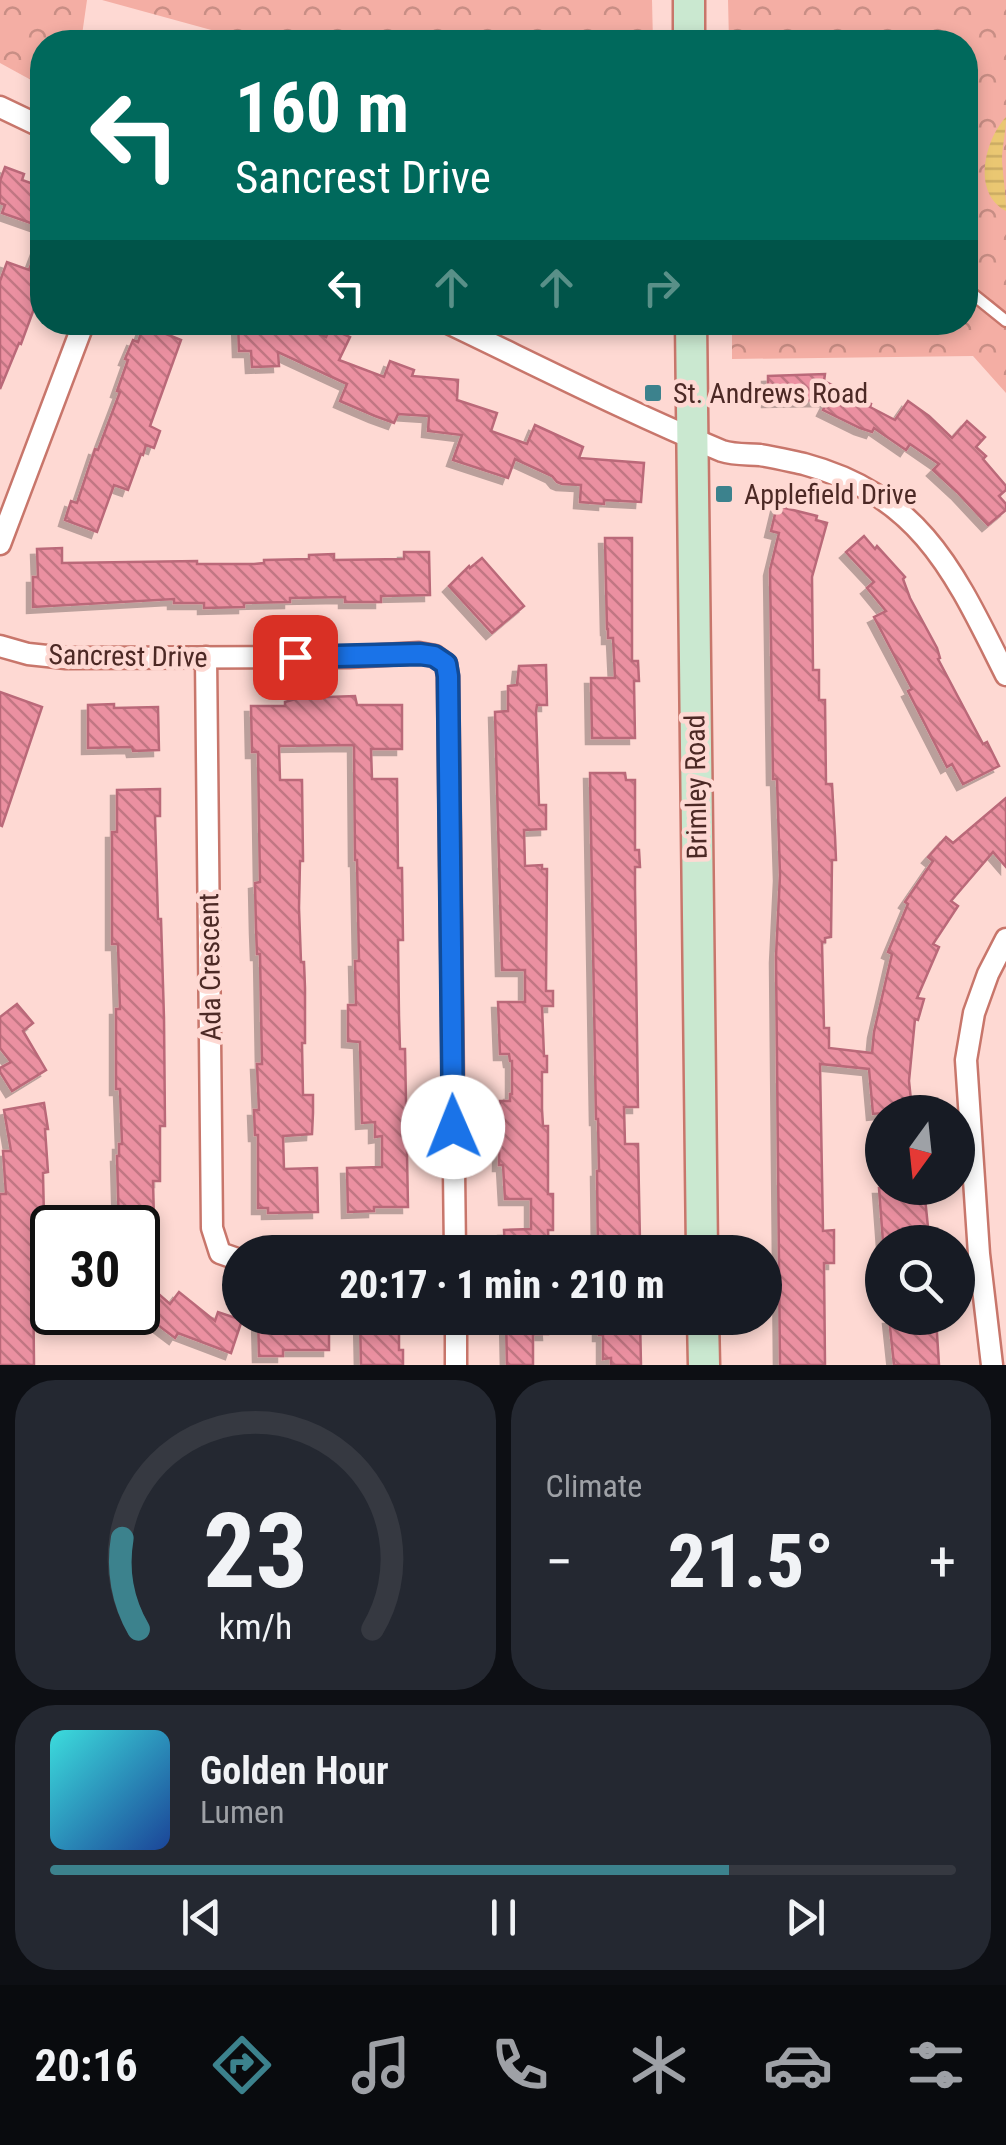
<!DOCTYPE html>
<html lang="en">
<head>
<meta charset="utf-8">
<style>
  :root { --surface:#171b24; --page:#242831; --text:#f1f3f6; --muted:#9ea1a6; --line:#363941; --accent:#3c828d }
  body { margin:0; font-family:"Roboto Condensed",sans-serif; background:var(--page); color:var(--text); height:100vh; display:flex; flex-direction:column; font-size:38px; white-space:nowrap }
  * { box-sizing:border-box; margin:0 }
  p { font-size:32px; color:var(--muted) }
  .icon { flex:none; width:55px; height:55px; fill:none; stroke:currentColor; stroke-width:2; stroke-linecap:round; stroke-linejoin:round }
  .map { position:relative; height:1365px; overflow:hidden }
  .panel { display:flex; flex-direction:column; gap:15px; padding:15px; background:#0d0f14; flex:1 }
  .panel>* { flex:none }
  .hud { position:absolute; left:30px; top:30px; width:948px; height:305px; border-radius:40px; box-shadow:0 5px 15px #0003; background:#00695c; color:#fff; overflow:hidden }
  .needle { width:65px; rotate:195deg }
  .buttons { position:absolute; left:865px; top:1095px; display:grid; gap:20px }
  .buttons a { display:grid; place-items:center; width:110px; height:110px; border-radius:50%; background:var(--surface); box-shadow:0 5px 15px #0003; font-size:50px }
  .speed { position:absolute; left:30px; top:1205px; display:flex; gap:20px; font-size:50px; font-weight:700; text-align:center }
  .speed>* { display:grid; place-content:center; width:130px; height:130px; border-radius:50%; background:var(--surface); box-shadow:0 5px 15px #0003; line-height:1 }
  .speed .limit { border:5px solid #111; border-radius:15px; background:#fff; color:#111 }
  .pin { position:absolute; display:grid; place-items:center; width:85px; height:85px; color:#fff; margin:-42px; border-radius:20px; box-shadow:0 5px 15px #0006 }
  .me { position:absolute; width:110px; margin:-55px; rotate:359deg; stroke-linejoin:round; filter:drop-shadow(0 0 8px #0008) }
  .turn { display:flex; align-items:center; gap:35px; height:210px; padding:0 40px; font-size:45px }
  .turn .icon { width:130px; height:130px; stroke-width:2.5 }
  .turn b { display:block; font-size:70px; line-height:85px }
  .lanes { display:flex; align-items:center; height:95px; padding:0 40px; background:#0003; justify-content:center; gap:50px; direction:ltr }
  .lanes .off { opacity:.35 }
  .big { font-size:75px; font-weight:800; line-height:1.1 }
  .panel .tile { flex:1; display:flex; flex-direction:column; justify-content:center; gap:15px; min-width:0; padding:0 35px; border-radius:40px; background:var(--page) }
  .panel .dial { align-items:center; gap:0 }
  .dial svg { height:260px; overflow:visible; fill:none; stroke:var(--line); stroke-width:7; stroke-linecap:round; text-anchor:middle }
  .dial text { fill:var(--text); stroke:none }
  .song { display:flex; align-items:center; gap:30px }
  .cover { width:120px; height:120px; border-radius:15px; background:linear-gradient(135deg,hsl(180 70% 55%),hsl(220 70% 35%)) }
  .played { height:10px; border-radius:5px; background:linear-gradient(90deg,var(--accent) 75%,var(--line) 75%) }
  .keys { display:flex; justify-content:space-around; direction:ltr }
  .heat { display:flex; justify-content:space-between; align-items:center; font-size:55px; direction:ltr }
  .panel .tiles { flex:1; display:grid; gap:15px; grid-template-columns:1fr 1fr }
  .tile:last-child { grid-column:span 2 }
  .trip { position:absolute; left:222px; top:1235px; width:560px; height:100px; border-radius:50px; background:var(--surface); box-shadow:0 5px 15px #0003; font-weight:800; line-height:100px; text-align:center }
  .tabs { display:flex; height:160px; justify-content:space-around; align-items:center; background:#090b0e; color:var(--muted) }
  .tabs .icon { width:70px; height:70px }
  .tabs .current { color:var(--accent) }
  .tabs b { font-size:45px; color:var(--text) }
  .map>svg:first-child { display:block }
  .park { fill:url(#park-crowns) }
  .water { fill:url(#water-rules) }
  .building { fill:url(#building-back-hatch); stroke:#ba6979; stroke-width:2.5; filter:url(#shadow) }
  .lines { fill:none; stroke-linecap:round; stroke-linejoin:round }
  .lane-casing { stroke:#c8766b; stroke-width:15 }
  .street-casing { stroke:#c8766b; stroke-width:25 }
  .secondary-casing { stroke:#c8766b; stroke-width:35 }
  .lane { stroke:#fff; stroke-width:10 }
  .street { stroke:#fff; stroke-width:20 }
  .secondary { stroke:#cae8d0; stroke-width:30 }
  .route-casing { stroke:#114b97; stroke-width:25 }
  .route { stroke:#1a73e8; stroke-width:18 }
  .poi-dot { fill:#3c828d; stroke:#fed9d3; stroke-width:4 }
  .labels { text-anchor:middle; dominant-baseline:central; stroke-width:9; stroke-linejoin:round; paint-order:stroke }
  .poi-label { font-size:28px; fill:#4c2925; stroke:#fed9d3; text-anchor:start }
  .street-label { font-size:28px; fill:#4c2925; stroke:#fed9d3 }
</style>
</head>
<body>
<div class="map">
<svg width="1006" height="1365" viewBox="0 0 1006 1365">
  <defs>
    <pattern id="park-crowns" width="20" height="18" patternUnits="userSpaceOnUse" patternTransform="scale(2.5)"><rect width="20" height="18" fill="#f4aea4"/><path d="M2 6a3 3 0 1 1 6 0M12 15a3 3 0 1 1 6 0" fill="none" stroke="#c88e85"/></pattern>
    <pattern id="water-rules" width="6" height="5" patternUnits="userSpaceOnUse" patternTransform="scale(2.5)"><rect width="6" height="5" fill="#eac772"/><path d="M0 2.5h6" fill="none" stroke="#caab63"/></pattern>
    <pattern id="building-back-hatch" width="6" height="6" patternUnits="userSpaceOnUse" patternTransform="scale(2.5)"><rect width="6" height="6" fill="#eb90a1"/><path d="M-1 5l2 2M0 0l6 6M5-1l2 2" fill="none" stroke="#c17683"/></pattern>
    <filter id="shadow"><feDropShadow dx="-6" dy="6" stdDeviation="0" flood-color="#0004"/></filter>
  </defs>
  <rect width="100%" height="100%" fill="#fed9d3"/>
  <g class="park">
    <polygon points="0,0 87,0 81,42 42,42 42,86 0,63"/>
    <polygon points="102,0 652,0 653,42 255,42"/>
    <polygon points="728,0 1006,0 1006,393 973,356 732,359 732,323 965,322 965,42 729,42"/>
  </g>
  <path class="water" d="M 1006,117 C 1006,132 1002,146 1002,160 C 1003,177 1006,193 1006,211 C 972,193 984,141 1006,117 Z"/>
  <g class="building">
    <polygon points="5,167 24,174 22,180 42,187 42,227 2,213 5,205 0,203 0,181"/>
    <polygon points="41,238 42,287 21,344 19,343 0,389 0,281 7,262 29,270"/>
    <polygon points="238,322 298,324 326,337 330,328 350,337 339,360 384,377 390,361 414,370 412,376 458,380 457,400 497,413 491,431 527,444 535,425 583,447 579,458 644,463 641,502 604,500 604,504 580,502 581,485 562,484 557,482 552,476 515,459 508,478 453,460 462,435 428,431 429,416 398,414 394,423 375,416 340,401 347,384 278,352 279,366 252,367 251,351 239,351"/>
    <polygon points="144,325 181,340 150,426 160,431 154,448 146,445 143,455 141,454 128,490 114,485 97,532 65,520 71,501 77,503 95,449 98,450 120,392 117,391 128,360 125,359 133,340 138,342"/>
    <polygon points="825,374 824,381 871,404 870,407 895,420 908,401 929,416 952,438 967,421 985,437 976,447 986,456 983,459 1006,486 1006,490 999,496 1006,504 1006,510 988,525 957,492 933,470 939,464 910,444 906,450 874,428 872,432 860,428 823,410 828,400 768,401 768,376"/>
    <polygon points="777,506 817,516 816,520 827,523 812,577 813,670 819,670 819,700 825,700 826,784 832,784 835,836 836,860 832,860 831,937 825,938 825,942 822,942 824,1028 829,1028 829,1048 872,1053 874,1032 892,954 888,952 908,904 905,902 933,861 928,857 946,837 953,843 1006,798 1006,867 993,852 951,901 958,906 933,944 939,947 917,998 924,999 918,1020 915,1019 909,1081 912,1110 873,1114 869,1069 820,1064 823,1231 834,1230 834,1263 824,1263 825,1365 780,1365 776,957 780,875 777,779 773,779 770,570 779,533 771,531"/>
    <polygon points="864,536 875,549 877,546 905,577 903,579 910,598 937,648 940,658 938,659 983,744 987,742 999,766 963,784 952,764 947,767 908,691 912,689 874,617 886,611 867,588 874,582 846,552"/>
    <polygon points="605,538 632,538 632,661 638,661 639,681 634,681 635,738 592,738 591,678 615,678 613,638 608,638 608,629 607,629"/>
    <polygon points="62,548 62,563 197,561 197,564 254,564 264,563 264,560 309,559 309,555 334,554 334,560 404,559 404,552 429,552 430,595 381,596 381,602 345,602 345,597 290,598 290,602 244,603 244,607 204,608 204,603 174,603 174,599 33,607 33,577 38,577 37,549"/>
    <polygon points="482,558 524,606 492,633 449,586 469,566 470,568"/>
    <polygon points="546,665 547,705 537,705 536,711 539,805 546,805 546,829 524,830 525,866 542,865 542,869 547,869 546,991 553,991 553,1006 542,1006 544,1056 547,1056 547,1072 542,1072 542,1109 543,1126 548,1126 548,1194 553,1194 553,1230 548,1230 549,1252 505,1252 504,1230 531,1229 531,1199 505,1199 503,1165 499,1165 500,1101 510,1101 510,1094 512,1094 512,1061 510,1061 509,1054 500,1054 498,1002 525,1002 525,970 502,970 495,712 508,711 508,686 517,685 519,666"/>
    <polygon points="0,692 42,707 2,826 0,825"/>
    <polygon points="355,696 357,705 402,705 402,749 371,749 372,779 397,779 398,868 402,868 403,940 398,940 399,1016 400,1049 405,1049 408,1207 374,1207 374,1211 348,1212 347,1168 382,1167 382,1136 375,1137 375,1122 362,1123 360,1042 348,1041 348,1005 356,1005 355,961 359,961 357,860 355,860 354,745 279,746 280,780 302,780 303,858 303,861 300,861 299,908 301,962 304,962 305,988 305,1043 302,1043 303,1095 313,1095 313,1113 312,1134 283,1136 284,1169 317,1168 318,1212 268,1213 268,1208 258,1208 258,1135 255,1135 254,1110 259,1110 257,1064 262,1064 260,954 257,954 256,928 255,883 260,882 258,752 252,752 251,706 285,706 285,702 299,698"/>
    <polygon points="114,704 114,708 158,707 159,750 133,751 132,747 88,748 88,705"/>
    <polygon points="590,773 625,773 626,780 635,780 635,850 639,850 640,867 635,867 635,888 638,1107 624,1107 625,1144 638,1144 640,1242 618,1245 618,1252 598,1252 597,1171 599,1171 598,1119 596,1119"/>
    <polygon points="160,789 160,816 155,816 158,919 161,919 164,1018 165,1126 160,1126 160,1181 153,1181 154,1220 145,1221 156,1268 138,1272 138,1228 119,1228 117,1156 119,1156 119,1144 122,1144 120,1089 116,1089 116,1009 120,1009 118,944 112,944 112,832 117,832 117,790"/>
    <polygon points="17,1004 33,1023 23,1031 46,1070 12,1091 0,1072 0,1068 11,1062 0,1048 0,1017"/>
    <polygon points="44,1103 48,1129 45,1129 48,1172 43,1173 44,1219 40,1219 41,1263 33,1263 34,1365 0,1365 0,1194 6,1194 3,1151 11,1151 4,1110"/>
    <polygon points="879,1188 924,1188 929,1237 922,1237 922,1242 883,1242"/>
    <polygon points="138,1276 170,1304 179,1292 215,1321 218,1312 242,1320 231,1353 178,1333 175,1338 138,1310"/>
    <polygon points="258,1318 329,1318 329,1350 283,1350 283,1356 259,1356"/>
    <polygon points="360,1318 399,1318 399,1350 403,1350 403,1365 361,1365"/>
    <polygon points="506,1318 547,1318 548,1334 533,1334 533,1365 507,1365"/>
    <polygon points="599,1318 640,1318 641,1365 611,1365 611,1358 603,1359 603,1335 599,1335"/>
    <polygon points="889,1318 936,1318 939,1365 894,1365"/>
  </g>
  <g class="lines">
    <defs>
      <polyline id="lane" points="965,288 1006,321"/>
      <g id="street">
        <polyline points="0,107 42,127"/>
        <path d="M 446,322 C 538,366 628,412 722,451 C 734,455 747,454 760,455 C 774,457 790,461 804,464 C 923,496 956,576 1006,675"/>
        <polyline points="0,544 84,322"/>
        <polyline points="0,646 28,654 66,658 349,657 419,653 435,656 446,664 448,677 455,1252"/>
        <polyline points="206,657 212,1228 220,1253 240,1260"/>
        <polyline points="456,1318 456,1365"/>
        <polyline points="992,1365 979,1254 966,1060 974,1013 988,974 1006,939"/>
      </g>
      <g id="secondary">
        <polyline points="689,0 689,42"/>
        <polyline points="691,322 702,1252"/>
        <polyline points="703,1318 704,1365"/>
      </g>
    </defs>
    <use href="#lane" class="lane-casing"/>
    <use href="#street" class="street-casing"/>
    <use href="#secondary" class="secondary-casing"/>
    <use href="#lane" class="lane"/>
    <use href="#street" class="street"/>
    <use href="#secondary" class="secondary"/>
  </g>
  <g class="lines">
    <defs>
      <polyline id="route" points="295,657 420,654 434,656 446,664 448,676 453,1127"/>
    </defs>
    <use href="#route" class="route-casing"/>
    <use href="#route" class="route"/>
  </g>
  <g class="poi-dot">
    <rect x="643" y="383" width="20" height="20" rx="5"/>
    <rect x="714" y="484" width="20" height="20" rx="5"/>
  </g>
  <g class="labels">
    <g class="poi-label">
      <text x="673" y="393">St. Andrews Road</text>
      <text x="744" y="494">Applefield Drive</text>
    </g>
    <g class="street-label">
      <text transform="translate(128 656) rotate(1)">Sancrest Drive</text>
      <text transform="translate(696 787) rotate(-91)">Brimley Road</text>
      <text transform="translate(210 967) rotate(-91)">Ada Crescent</text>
    </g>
  </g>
</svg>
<div class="buttons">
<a><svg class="needle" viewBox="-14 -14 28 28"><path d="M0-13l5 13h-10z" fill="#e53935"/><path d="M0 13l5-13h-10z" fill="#9ea1a6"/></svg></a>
<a><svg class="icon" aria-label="search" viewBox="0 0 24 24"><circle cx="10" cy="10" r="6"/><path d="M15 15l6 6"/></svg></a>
</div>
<div class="speed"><div class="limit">30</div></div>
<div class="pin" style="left:295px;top:657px;background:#d93025"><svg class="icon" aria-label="arrive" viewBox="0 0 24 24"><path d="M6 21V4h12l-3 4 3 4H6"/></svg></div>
<svg class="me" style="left:453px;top:1127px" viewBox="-20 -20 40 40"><circle r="19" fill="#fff"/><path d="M0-13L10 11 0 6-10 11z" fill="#1a73e8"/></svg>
<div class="trip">20:17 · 1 min · 210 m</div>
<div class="hud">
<div class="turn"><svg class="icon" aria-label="left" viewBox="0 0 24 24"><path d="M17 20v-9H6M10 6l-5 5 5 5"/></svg><div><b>160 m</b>Sancrest Drive</div></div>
<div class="lanes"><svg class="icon" aria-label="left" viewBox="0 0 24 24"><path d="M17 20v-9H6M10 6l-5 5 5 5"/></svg><svg class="icon off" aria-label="ahead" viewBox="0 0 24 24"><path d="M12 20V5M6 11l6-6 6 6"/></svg><svg class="icon off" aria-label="ahead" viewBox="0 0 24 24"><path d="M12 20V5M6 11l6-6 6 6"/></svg><svg class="icon off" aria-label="right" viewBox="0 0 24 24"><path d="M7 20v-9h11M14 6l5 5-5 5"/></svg></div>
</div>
</div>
<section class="panel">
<div class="tiles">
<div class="tile dial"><svg viewBox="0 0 100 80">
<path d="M14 69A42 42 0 1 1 86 69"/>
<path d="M14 69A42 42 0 0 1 9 41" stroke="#3c828d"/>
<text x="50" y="56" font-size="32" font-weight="700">23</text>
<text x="50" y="72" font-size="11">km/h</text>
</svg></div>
<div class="tile"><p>Climate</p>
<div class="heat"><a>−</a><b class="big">21.5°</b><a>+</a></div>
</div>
<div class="tile">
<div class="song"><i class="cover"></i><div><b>Golden Hour</b><p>Lumen</p></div></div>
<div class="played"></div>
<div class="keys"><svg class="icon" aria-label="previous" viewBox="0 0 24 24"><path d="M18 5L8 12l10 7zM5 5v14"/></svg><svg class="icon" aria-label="pause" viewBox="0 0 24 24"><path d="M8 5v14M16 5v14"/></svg><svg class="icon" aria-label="next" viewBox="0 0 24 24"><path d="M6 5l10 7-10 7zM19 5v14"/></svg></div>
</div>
</div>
</section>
<nav class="tabs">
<b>20:16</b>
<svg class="icon current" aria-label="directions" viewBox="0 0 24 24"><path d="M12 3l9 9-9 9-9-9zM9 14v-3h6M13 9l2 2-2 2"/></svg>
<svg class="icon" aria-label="music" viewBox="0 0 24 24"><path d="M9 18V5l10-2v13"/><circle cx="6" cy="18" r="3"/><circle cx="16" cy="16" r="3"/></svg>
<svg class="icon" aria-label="phone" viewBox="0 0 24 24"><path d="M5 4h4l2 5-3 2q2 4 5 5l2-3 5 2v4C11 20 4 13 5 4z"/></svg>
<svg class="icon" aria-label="climate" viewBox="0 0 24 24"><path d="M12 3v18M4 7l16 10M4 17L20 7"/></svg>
<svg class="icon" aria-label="car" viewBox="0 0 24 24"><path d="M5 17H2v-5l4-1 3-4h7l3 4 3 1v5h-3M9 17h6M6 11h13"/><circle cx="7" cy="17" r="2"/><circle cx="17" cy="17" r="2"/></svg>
<svg class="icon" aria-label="filters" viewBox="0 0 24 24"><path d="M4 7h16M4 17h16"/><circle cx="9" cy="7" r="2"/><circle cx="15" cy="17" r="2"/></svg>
</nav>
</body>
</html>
